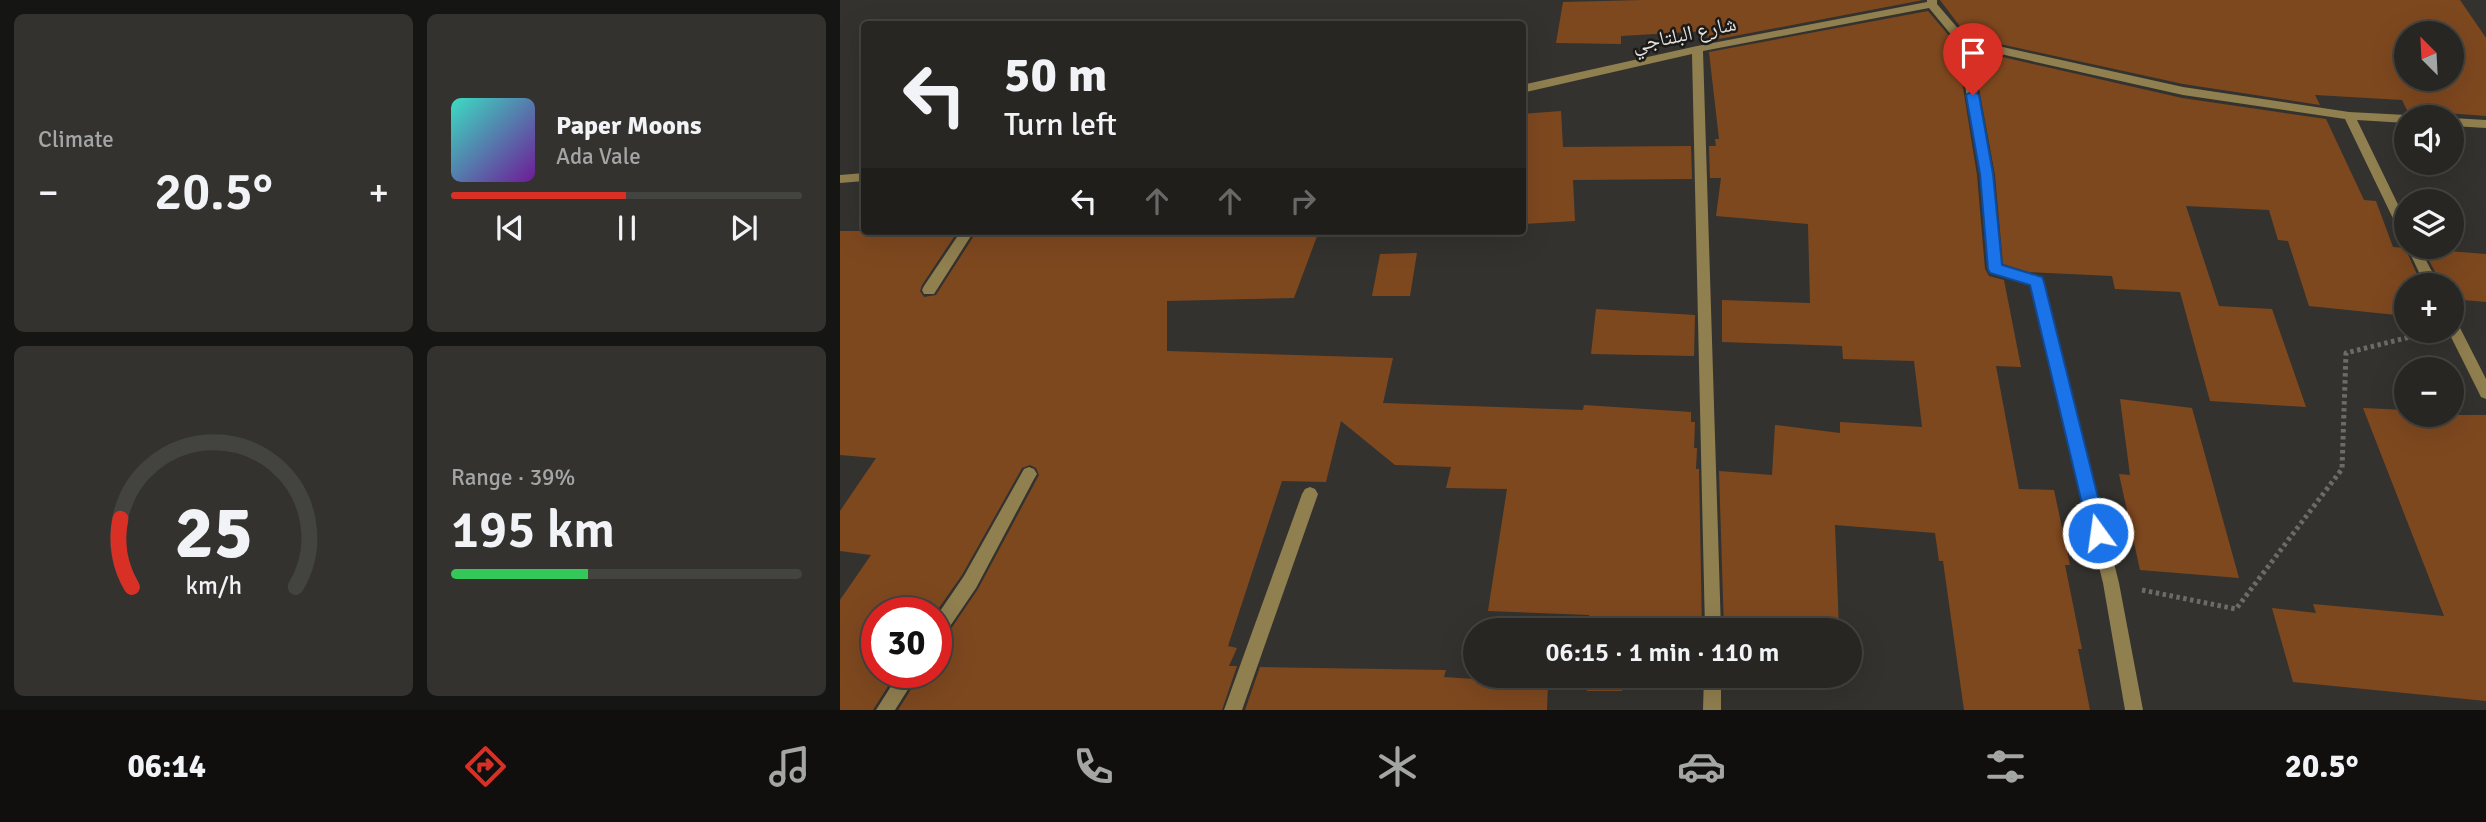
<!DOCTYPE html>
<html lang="en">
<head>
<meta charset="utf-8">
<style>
  :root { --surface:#272622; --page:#33322f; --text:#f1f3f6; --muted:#a4a5a5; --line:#434340; --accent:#d93025 }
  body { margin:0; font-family:Signika,"Noto Naskh Arabic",sans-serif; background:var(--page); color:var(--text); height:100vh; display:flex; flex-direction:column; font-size:26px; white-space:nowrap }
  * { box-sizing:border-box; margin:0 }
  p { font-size:23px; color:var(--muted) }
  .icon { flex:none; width:38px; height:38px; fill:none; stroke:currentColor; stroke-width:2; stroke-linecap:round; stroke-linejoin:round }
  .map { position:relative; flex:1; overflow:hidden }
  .details { display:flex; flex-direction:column; gap:14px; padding:14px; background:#151513; width:840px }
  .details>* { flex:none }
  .banner { position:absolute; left:21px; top:21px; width:665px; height:214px; border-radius:7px; box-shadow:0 7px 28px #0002,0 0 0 2px var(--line); background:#272622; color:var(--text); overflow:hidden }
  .needle { width:46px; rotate:336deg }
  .fabs { position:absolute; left:1554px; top:21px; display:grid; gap:14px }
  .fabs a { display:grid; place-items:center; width:70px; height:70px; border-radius:50%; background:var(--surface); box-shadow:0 7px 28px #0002,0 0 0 2px var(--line); font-size:35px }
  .speed { position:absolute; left:21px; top:597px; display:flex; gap:14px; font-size:35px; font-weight:700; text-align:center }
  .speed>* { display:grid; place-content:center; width:91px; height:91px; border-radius:50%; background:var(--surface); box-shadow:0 7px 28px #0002,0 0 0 2px var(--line); line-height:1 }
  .speed .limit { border:10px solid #d22; background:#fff; color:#111 }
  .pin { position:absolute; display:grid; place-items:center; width:60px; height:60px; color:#fff; margin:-72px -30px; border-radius:50% 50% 50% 0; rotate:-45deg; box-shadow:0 0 7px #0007 }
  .pin .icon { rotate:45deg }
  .me { position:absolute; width:77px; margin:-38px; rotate:346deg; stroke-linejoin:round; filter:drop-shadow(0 0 5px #0008) }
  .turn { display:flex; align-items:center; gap:24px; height:147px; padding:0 28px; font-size:32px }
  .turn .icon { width:91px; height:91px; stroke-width:2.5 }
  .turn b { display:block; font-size:49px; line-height:60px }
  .lanes { display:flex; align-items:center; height:66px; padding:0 28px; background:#0003; justify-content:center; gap:35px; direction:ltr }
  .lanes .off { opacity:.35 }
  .big { font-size:52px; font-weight:600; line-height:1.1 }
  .details .widget { flex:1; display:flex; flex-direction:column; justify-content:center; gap:10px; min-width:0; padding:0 24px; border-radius:10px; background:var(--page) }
  .details .dial { align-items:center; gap:0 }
  .dial svg { height:182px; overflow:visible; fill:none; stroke:var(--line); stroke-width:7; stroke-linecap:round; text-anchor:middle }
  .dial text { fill:var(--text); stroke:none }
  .song { display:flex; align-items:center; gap:21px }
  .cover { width:84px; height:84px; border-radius:10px; background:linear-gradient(135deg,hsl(170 70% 55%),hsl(280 70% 35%)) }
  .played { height:7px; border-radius:4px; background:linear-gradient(90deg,var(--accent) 50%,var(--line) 50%) }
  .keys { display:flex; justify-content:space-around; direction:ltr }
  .heat { display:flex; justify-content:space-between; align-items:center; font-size:38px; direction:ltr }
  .charge { height:10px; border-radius:5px; background:linear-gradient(90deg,#34c759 39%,var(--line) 0) }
  .details .tiles { flex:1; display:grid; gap:14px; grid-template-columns:repeat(2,1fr) }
  .trip { position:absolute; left:623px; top:618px; width:399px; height:70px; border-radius:35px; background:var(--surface); box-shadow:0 7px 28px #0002,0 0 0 2px var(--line); font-weight:600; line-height:70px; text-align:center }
  .tabs { display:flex; height:112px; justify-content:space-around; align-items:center; background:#100f0e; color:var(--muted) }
  .tabs .icon { width:49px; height:49px }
  .tabs .current { color:var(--accent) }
  .tabs b { font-size:32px; color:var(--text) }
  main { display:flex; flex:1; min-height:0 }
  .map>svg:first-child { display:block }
  .building { fill:#7e481f; fill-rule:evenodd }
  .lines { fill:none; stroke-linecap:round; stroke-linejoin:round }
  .path { stroke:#6d6b67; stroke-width:5; stroke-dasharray:3.5 3.5; stroke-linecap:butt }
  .lane { fill:#907f4f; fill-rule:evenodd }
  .street { fill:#907f4f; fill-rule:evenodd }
  .route { fill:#1a73e8; stroke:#114b97; stroke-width:2 }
  .labels { text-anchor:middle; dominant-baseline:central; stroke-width:5; stroke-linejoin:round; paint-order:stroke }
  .far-street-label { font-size:21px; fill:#e4e2df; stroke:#1b1a18 }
</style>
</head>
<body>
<main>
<section class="details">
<div class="tiles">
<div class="widget"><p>Climate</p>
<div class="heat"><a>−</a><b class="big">20.5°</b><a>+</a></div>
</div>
<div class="widget">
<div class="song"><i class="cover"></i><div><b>Paper Moons</b><p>Ada Vale</p></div></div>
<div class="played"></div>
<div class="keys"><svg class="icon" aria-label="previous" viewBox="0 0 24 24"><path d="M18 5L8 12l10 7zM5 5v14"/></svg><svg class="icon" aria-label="pause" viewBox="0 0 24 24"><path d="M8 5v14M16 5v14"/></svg><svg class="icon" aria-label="next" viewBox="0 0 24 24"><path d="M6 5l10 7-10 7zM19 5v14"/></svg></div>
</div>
<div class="widget dial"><svg viewBox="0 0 100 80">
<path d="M14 69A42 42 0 1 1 86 69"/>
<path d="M14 69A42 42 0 0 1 9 39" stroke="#d93025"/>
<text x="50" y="56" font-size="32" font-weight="700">25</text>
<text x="50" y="72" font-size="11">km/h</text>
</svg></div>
<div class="widget"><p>Range · 39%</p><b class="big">195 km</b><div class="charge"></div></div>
</div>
</section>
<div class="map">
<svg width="1646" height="710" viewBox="0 0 1646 710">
  <rect width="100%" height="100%" fill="#34322e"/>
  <g class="building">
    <polygon points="803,0 1083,0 868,41 867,31 781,36 781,44 716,43 723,2"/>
    <path d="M 1100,0 L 1620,0 L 1646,38 L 1646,116 L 1567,110 L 1562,100 L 1475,95 L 1480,105 L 1343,84 L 1128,37 ZM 1566,33 L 1612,33 L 1612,79 L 1566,79 Z"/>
    <polygon points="1088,11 1116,44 1137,175 1145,269 1149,276 1164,280 1181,367 1156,366 1179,489 1214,490 1230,565 1225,565 1242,649 1238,649 1250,710 1124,710 1103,561 1099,561 1095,533 995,525 999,630 884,630 879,471 932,475 935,425 1000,433 1000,422 1082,427 1074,361 1003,359 1002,346 882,342 882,300 970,303 968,224 876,216 881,178 870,178 869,146 876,146 875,139 879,139 869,52"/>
    <polygon points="1132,50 1342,98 1486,119 1524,200 1536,201 1553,247 1565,248 1582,285 1566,285 1566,316 1469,306 1448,241 1438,240 1429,210 1346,206 1379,306 1432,309 1466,407 1370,401 1340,292 1275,289 1272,276 1189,272 1163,264 1155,175"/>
    <polygon points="721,111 723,147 851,146 852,179 733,180 735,221 682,224 682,114"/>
    <polygon points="0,231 118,231 82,285 80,291 84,297 96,295 137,231 479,231 454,298 327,301 327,351 553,358 543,403 743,410 744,405 851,412 851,422 855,422 854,448 857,448 856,469 859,469 862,630 751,630 749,615 648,611 667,489 606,488 611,467 555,465 501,421 486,482 442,481 388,646 397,648 389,666 397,666 382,710 58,710 82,672 96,672 96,642 104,639 138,589 199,475 196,468 190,465 182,468 122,575 96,612 37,612 37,672 57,672 33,710 0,710 0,600 31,555 0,551 0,511 36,458 0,455"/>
    <polygon points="1583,249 1646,254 1646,302 1612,299 1612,285 1602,285"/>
    <polygon points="577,253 570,296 532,296 540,254"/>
    <polygon points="756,309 855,315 854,356 751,354"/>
    <polygon points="1280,399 1352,408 1399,578 1300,570 1279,474 1290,475"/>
    <polygon points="1523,408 1566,410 1566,415 1646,415 1646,701 1453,682 1432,608 1476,613 1473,604 1604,616"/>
    <polygon points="420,667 606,670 604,677 708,684 707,710 405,710"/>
    <polygon points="748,676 782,676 782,691 747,691"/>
  </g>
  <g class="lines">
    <polyline class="path" points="1302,590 1396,609 1502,469 1506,353 1590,332"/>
    <polygon class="lane" points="121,231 134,231 94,294 84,294 82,290 84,286"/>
    <g class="street">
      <polygon points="1087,0 1097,0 1097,4 1127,39 1343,87 1509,112 1566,115 1571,117 1566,117 1566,123 1517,120 1566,221 1566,238 1560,233 1505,119 1343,95 1129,47 1152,175 1161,266 1201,278 1203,282 1279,583 1303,710 1285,710 1263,583 1190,285 1150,273 1148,269 1140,175 1118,43 1089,8 863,51 881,630 865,630 852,54 682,93 682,85 857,46 1087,2"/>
      <polygon points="1612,118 1646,120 1646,128 1612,126"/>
      <polygon points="24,173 24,181 0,183 0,175"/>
      <polygon points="1567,247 1579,247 1599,285 1585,285"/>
      <polygon points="1612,321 1617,322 1646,379 1646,399 1641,397 1608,331 1612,331"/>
      <polygon points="189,467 194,469 197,474 194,479 136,588 102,638 96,640 96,617 124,576 184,469"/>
      <polygon points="470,487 475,489 478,494 402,710 384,710 462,494 465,489"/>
      <polygon points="60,672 79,672 55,710 36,710"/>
      <polygon points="864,676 881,676 881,710 863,710"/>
    </g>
  </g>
  <polygon class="route" points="1133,91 1139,95 1153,174 1162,265 1202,277 1204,282 1267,533 1265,539 1258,541 1252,539 1249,533 1190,285 1150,273 1148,269 1140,174 1126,95"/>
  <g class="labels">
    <g class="far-street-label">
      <text transform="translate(844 34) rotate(-12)">شارع البلتاجي</text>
    </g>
  </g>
</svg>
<div class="fabs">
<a><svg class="needle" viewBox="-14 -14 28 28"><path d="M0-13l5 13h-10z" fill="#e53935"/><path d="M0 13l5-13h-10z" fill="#a4a5a5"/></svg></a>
<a><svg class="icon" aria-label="sound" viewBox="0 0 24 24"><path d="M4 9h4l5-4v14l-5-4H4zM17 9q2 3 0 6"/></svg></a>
<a><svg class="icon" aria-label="layers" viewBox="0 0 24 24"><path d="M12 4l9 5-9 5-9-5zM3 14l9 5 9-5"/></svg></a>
<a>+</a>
<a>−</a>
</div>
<div class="speed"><div class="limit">30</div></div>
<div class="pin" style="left:1133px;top:95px;background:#d93025"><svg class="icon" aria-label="arrive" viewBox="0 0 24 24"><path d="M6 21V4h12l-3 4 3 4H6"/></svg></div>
<svg class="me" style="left:1258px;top:533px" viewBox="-20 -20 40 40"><circle r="17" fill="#1a73e8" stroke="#fff" stroke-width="3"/><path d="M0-11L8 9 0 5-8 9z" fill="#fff"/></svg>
<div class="trip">06:15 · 1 min · 110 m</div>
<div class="banner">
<div class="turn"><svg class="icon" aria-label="left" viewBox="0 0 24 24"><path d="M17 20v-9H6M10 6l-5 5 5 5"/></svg><div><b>50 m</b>Turn left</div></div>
<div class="lanes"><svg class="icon" aria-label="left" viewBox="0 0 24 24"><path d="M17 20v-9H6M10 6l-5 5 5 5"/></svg><svg class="icon off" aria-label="ahead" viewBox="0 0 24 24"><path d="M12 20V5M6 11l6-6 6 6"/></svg><svg class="icon off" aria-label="ahead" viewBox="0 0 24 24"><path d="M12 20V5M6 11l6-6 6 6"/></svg><svg class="icon off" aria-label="right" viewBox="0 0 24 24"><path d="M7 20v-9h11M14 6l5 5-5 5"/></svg></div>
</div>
</div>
</main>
<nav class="tabs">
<b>06:14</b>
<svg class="icon current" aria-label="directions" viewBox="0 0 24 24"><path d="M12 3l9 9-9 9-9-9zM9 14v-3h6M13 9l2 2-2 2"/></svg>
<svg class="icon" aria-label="music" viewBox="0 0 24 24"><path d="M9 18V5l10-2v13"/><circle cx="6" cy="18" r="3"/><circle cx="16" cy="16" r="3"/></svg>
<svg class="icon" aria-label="phone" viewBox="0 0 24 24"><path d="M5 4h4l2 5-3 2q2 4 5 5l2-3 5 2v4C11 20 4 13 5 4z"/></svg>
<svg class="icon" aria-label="climate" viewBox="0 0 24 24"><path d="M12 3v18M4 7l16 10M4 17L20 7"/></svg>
<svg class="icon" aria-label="car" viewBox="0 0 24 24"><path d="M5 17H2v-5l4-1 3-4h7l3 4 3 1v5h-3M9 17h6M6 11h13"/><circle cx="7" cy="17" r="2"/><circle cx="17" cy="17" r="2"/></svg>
<svg class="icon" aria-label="filters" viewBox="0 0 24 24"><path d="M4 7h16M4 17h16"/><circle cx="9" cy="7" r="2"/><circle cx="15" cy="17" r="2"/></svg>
<b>20.5°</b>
</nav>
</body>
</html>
